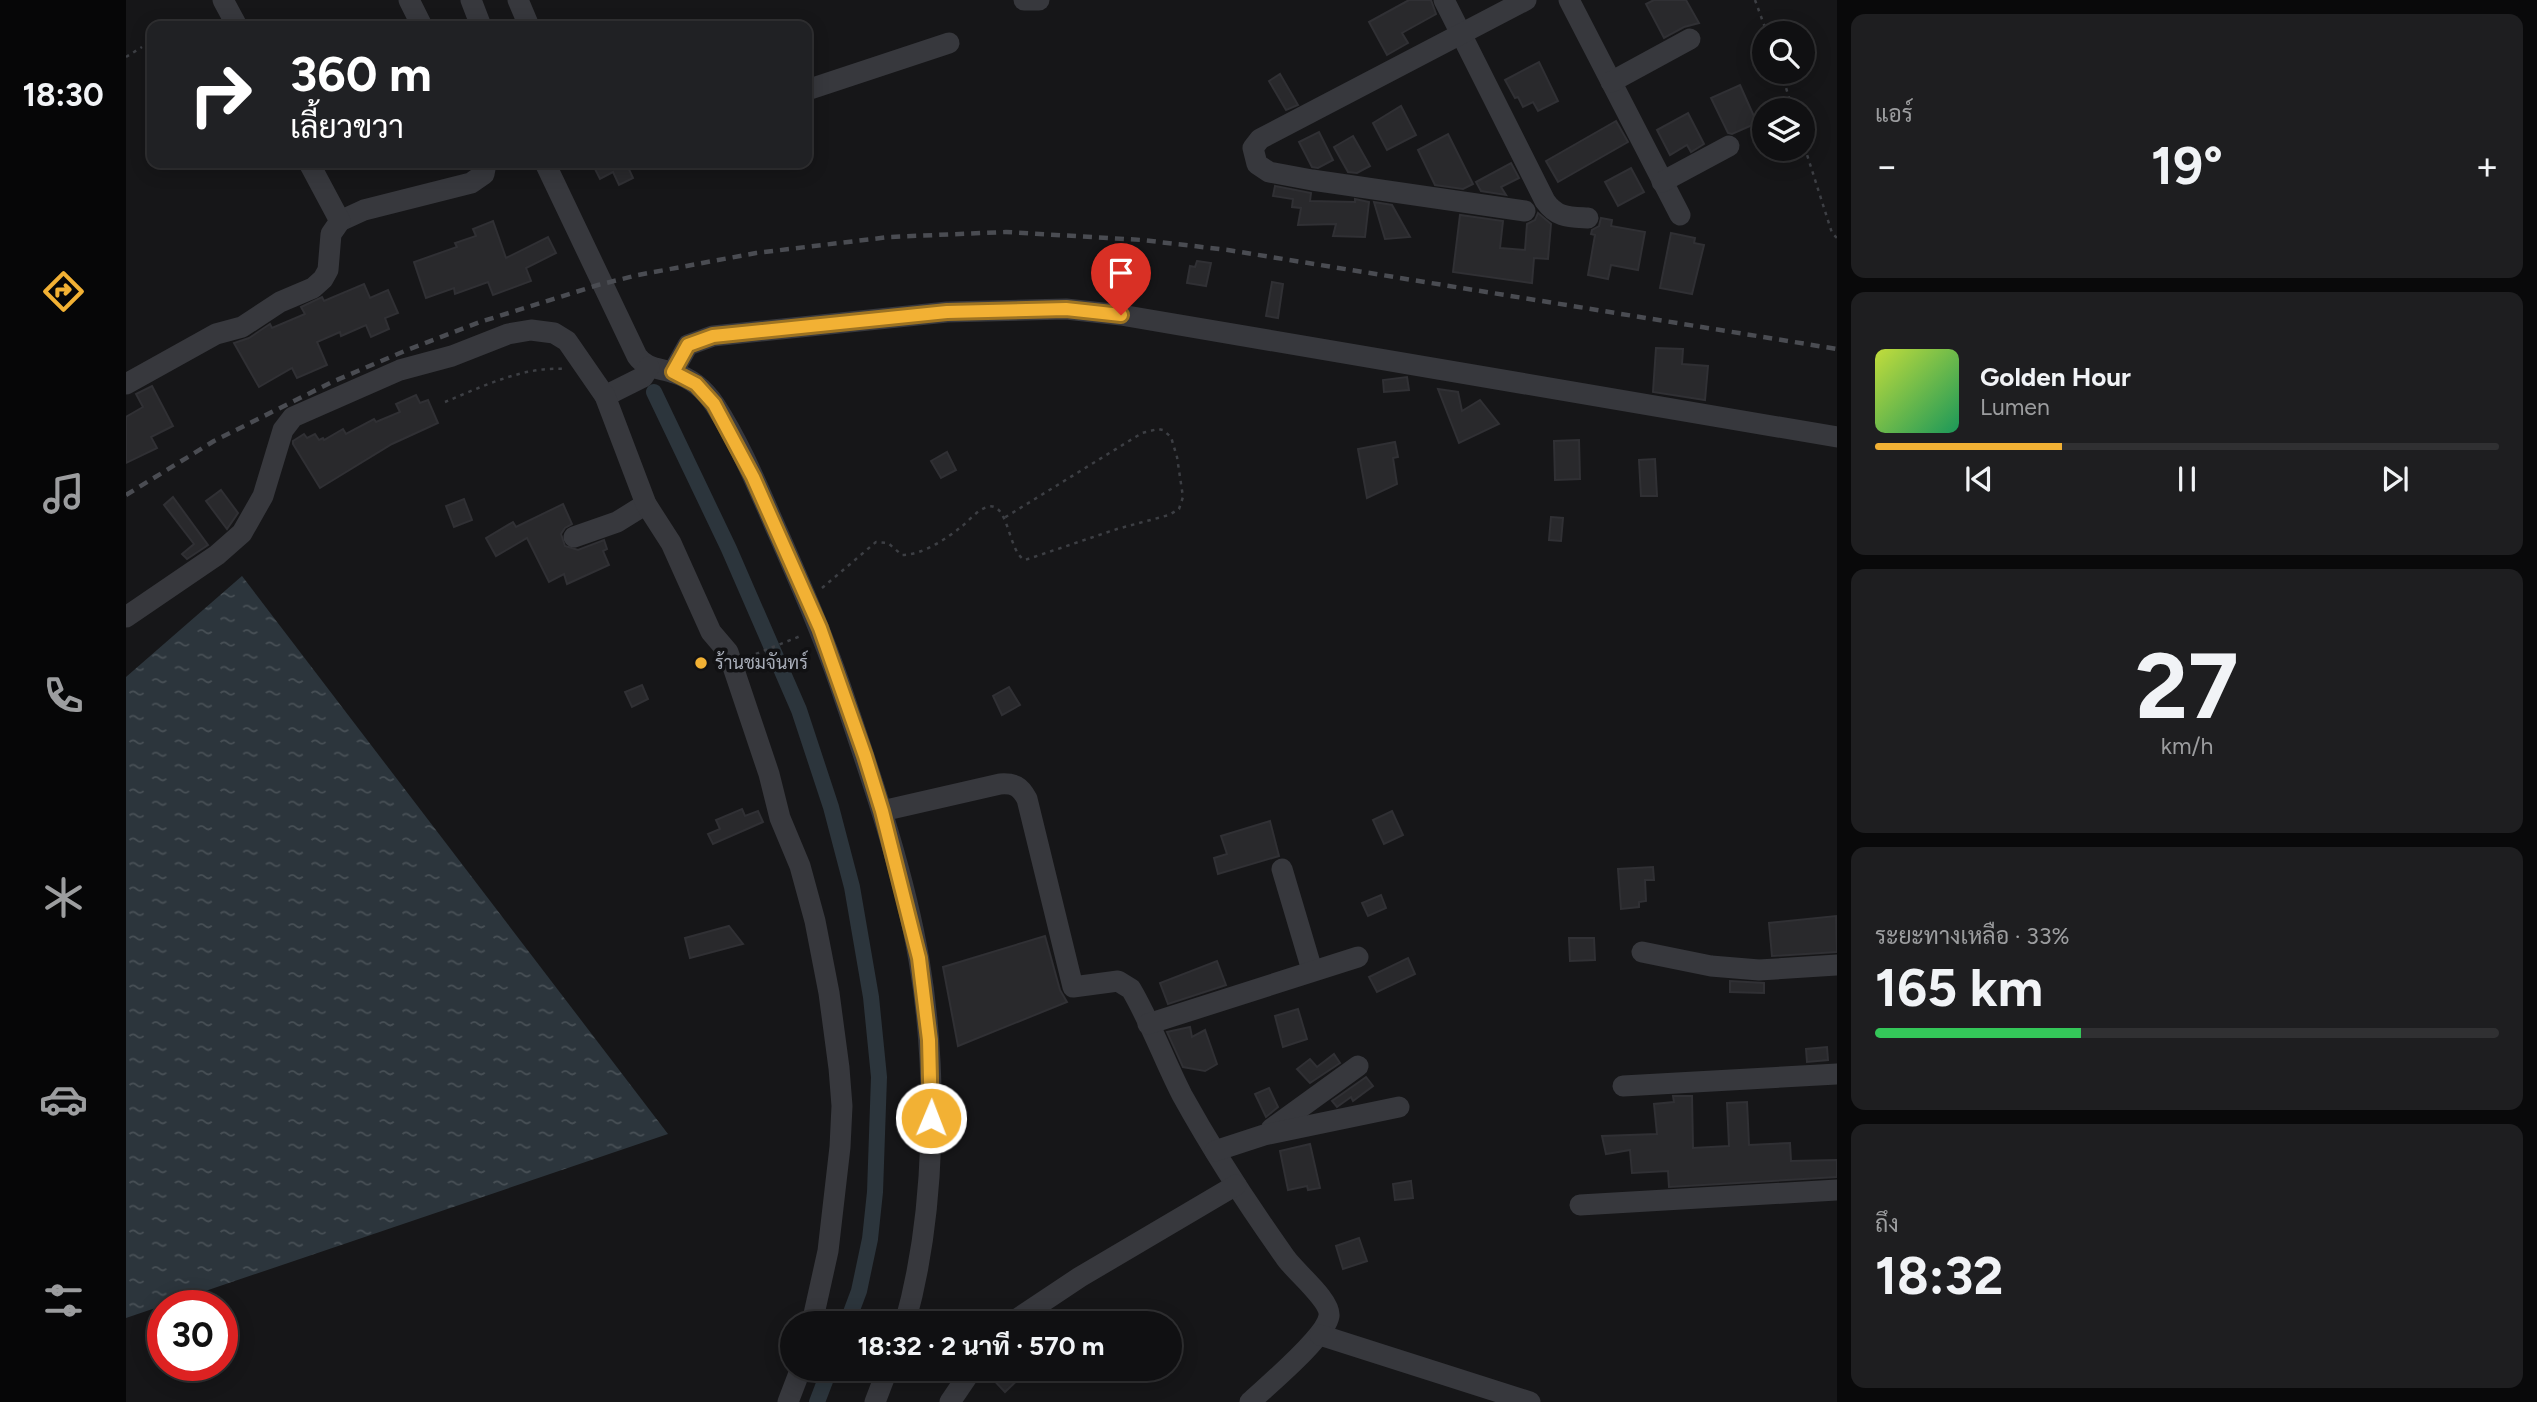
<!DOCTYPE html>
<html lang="th">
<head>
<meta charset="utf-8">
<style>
  :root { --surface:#101012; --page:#1e1e20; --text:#f1f3f6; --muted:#9c9d9f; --line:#303032; --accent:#f2b134 }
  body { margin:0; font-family:Figtree,Sarabun,sans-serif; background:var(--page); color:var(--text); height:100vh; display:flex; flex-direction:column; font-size:26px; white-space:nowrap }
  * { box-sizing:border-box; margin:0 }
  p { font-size:23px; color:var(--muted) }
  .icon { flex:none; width:38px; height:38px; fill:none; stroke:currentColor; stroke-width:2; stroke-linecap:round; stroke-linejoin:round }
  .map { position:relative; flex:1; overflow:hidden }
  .side { display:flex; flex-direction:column; gap:14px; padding:14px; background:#09090a; width:700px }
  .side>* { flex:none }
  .banner { position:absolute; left:21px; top:21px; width:665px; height:147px; border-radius:14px; box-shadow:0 4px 18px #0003,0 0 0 2px var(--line); background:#202124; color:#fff; overflow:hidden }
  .tools { position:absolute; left:1626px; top:21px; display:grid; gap:14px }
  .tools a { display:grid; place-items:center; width:63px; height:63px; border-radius:50%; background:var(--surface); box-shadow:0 4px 18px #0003,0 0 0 2px var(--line); font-size:35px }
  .speed { position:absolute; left:21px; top:1290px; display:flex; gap:14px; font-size:35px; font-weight:700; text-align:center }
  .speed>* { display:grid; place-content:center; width:91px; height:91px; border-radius:50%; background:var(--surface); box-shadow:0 4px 18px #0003,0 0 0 2px var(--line); line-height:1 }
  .speed .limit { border:10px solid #d22; background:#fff; color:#111 }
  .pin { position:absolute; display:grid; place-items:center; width:60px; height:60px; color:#fff; margin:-72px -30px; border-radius:50% 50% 50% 0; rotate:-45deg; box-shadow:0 0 7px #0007 }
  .pin .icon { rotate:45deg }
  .me { position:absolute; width:77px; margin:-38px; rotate:1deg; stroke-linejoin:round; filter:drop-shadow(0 0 5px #0008) }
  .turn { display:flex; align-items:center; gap:24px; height:147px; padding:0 28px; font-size:32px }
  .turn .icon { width:91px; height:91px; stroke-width:2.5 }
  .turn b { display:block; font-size:49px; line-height:60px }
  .big { font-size:52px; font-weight:700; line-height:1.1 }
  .side .widget { flex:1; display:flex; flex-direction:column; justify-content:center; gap:10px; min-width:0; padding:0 24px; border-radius:14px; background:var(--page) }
  .side .dial { align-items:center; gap:0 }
  .dial b { font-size:91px; line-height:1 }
  .song { display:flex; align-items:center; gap:21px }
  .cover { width:84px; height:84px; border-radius:10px; background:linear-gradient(135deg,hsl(70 70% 55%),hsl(150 70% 35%)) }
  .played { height:7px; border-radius:4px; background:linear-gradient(90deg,var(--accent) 30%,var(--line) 30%) }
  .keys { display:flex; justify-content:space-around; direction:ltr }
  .heat { display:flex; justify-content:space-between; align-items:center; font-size:38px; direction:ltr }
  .charge { height:10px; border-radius:5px; background:linear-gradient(90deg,#34c759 33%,var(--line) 0) }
  .trip { position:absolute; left:654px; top:1311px; width:402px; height:70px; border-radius:35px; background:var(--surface); box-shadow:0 4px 18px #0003,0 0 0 2px var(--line); font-weight:700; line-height:70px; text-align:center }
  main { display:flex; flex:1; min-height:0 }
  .menu { display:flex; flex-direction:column; width:126px; justify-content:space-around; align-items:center; background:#060607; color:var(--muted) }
  .menu .icon { width:49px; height:49px }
  .menu .on { color:var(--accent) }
  .menu b { font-size:32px; color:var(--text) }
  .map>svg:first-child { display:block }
  .water { fill:url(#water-ripples) }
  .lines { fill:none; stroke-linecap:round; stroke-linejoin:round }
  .canal { stroke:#2c353c; stroke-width:16 }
  .building { fill:#29292c; stroke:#303034; stroke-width:2 }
  .path { stroke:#3d3f44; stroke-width:2.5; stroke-dasharray:3.5 5; stroke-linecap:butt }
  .minor { stroke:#37383d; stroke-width:21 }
  .rail { stroke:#4a4c52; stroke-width:4.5; stroke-dasharray:9 7; stroke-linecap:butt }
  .route-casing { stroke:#9d7322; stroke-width:18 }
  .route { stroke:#f2b134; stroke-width:12 }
  .poi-dot { fill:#f2b134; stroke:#111113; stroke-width:2.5 }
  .labels { text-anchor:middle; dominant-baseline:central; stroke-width:7; stroke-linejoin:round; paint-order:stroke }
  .poi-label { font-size:18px; fill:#a8adb8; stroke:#111113; text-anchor:start }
</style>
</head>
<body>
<main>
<nav class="menu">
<b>18:30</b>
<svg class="icon on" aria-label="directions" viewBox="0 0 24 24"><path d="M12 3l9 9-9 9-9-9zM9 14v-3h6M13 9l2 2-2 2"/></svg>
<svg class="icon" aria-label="music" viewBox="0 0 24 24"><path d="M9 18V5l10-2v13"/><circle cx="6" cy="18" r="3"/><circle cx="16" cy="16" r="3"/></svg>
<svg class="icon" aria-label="phone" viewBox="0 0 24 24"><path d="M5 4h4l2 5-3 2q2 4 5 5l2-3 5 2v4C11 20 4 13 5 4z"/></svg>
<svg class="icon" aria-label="climate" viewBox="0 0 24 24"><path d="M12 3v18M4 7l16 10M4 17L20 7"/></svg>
<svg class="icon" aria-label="car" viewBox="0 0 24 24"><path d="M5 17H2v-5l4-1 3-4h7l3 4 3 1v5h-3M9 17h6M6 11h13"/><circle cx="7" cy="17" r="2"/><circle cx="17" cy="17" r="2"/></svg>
<svg class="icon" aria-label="filters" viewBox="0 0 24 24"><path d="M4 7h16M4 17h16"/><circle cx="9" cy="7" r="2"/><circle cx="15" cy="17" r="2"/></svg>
</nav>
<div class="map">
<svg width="1711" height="1402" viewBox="0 0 1711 1402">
  <defs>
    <pattern id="water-ripples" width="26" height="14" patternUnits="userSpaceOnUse" patternTransform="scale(1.75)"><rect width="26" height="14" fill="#2c353c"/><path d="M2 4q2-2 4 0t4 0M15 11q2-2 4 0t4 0" fill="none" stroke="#485056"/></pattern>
  </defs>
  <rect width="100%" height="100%" fill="#161618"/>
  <polygon class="water" points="116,576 542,1134 0,1318 0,677"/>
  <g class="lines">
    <g class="canal">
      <polyline points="528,392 603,549 673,710 705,807 726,887 745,997 753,1077 749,1192 744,1239 733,1291 721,1323"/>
      <polyline points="691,1402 704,1368"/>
    </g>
  </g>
  <g class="building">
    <polygon points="1283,0 1305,0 1310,14 1276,33 1282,43 1261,55 1243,22"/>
    <polygon points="1528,0 1560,0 1573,23 1558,27 1538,38 1520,4"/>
    <polygon points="1413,62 1432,101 1412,111 1407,102 1397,107 1392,97 1389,98 1379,80"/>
    <polygon points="1154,74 1172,105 1160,110 1143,81"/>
    <polygon points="1614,85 1631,123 1606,134 1602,133 1585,98"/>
    <polygon points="1275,106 1290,135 1261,150 1247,123"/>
    <polygon points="1562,113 1578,144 1565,152 1561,145 1544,155 1531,130"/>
    <polygon points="1490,121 1502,142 1432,182 1420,161"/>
    <polygon points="1193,132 1207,160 1192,168 1186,167 1173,142"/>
    <polygon points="1322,134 1347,184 1337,189 1309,185 1292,150"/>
    <polygon points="1227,136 1244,166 1231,173 1222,172 1208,147"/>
    <polygon points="466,163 506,163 501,165 507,178 493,185 487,172 474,179"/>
    <polygon points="1385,163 1393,178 1375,187 1380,195 1355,191 1350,182"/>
    <polygon points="1505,168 1518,192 1492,206 1479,182"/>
    <polygon points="1149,186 1185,193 1184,201 1229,202 1229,199 1243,202 1239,237 1207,236 1210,224 1172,225 1175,208 1166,207 1167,199 1147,196"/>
    <polygon points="1248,202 1266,205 1284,237 1259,239"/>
    <polygon points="1412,213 1425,224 1422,259 1408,258 1406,283 1327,272 1334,215 1377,221 1374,248 1399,250 1401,224 1409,220"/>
    <polygon points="1475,218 1486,220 1485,226 1519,232 1512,270 1485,265 1482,279 1462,275 1469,235 1465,234 1466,230 1473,226"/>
    <polygon points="367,221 380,258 422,237 430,253 400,268 405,281 367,295 362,282 329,294 328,288 300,298 288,262 331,247 329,243 350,236 347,229"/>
    <polygon points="1545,233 1569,238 1568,243 1578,245 1566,294 1534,288"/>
    <polygon points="1071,261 1085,263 1080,286 1061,283 1064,266 1069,267"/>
    <polygon points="1146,282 1157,284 1152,318 1140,316"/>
    <polygon points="238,284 244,298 262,290 272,313 259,318 263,329 245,337 240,325 215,336 214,332 191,342 201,365 171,378 166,368 133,387 108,343 123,338 144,324 146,328 179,314 175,307 196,297 198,301"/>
    <polygon points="1530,348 1557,349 1556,364 1582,366 1579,400 1527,392"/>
    <polygon points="1281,377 1283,390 1258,392 1257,380"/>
    <polygon points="26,386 47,426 25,437 31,448 0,463 0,417 17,407 10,394"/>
    <polygon points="1312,389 1332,392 1336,411 1354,400 1373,424 1333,443"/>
    <polygon points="290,395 294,403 302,400 312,423 266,444 194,488 167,444 167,441 178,434 181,438 189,434 193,440 197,438 198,440 217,429 220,434 248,419 250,422 274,412 270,404"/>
    <polygon points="1453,440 1454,479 1429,480 1428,441"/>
    <polygon points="1269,442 1272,457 1267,458 1271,484 1241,498 1232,449"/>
    <polygon points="821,452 830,470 815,478 805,461"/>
    <polygon points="1529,459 1531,496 1515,496 1513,460"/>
    <polygon points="95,490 112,513 101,529 80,501"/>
    <polygon points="47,497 82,545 61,559 56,554 68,544 38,505"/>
    <polygon points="338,499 346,520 328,527 320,506"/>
    <polygon points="437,504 446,524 439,528 435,534 439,546 452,550 478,540 481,549 477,551 483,565 441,584 438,574 423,582 401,538 370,556 360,538 387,522 390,527"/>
    <polygon points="1425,517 1437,518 1435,541 1423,540"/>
    <polygon points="516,685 522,699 506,707 499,692"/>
    <polygon points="883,687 894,705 876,715 867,696"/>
    <polygon points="616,809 619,816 632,811 637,822 587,844 582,834 594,829 590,820"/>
    <polygon points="1266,811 1277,835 1258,844 1247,820"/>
    <polygon points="1144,821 1153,856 1092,874 1088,858 1101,854 1095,836"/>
    <polygon points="1527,867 1528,880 1519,880 1520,901 1513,902 1513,907 1495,909 1492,869"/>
    <polygon points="1255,895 1260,908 1242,916 1236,903"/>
    <polygon points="1710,916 1711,952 1646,956 1643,923"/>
    <polygon points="603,926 617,944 564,958 559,938"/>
    <polygon points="919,936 934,990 941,1002 832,1046 817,967"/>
    <polygon points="1443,938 1468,938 1469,960 1444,961"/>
    <polygon points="1282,958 1289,974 1251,992 1243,977"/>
    <polygon points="1091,961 1100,985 1042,1004 1034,983"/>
    <polygon points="1604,981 1638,983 1638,993 1604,992"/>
    <polygon points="1172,1009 1181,1039 1157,1047 1149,1016"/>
    <polygon points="1064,1027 1066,1037 1079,1030 1091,1064 1079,1071 1057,1067 1041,1032"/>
    <polygon points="1701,1047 1702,1060 1681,1062 1680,1049"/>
    <polygon points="1208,1054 1214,1063 1184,1083 1171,1069 1184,1059 1191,1067"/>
    <polygon points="1240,1077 1247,1086 1227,1101 1225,1097 1211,1107 1206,1101"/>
    <polygon points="1143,1088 1152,1107 1140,1117 1129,1094"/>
    <polygon points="1547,1096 1566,1096 1567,1148 1603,1146 1601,1103 1621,1102 1623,1145 1664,1143 1665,1161 1711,1160 1711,1177 1543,1187 1542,1171 1506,1173 1504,1150 1480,1154 1476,1136 1531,1134 1528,1104 1548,1102"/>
    <polygon points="1184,1144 1194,1188 1182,1190 1181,1186 1162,1190 1154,1151"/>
    <polygon points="1285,1181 1287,1198 1269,1200 1267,1184"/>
    <polygon points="1233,1238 1241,1261 1217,1269 1210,1246"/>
    <polygon points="868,1368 904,1368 879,1392 862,1374"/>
  </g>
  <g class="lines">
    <g class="path">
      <polyline points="1629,0 1641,33"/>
      <polyline points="0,57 16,47"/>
      <polyline points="1655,72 1667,110"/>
      <polyline points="1676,139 1706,233 1711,238"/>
      <path d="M 319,402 C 355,387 398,366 438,369"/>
      <path d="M 696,588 L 750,542 L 762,543 L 776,555 C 796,555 820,539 835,527 C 843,521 851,510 861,507 C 883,500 882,553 899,560 L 991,529 L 1043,515 L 1053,509 L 1057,497 L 1051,457 L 1045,437 L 1037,430 L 1032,429 L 1016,433 L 878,518"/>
      <polyline points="622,657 677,635"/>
    </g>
    <g class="minor">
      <polyline points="97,0 111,26"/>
      <polyline points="283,0 296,26"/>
      <polyline points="345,0 355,26"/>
      <polyline points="392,0 403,26"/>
      <polyline points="898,0 913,0"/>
      <path d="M 1318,0 L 1419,201 C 1431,218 1443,217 1462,218"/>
      <polyline points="1443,0 1554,215"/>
      <polyline points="1485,82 1564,39"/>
      <polyline points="681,90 823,43"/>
      <path d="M 419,163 L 511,356 C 520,369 534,368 548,373 C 565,378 579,390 589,405 C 615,445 633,490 652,533 C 674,583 696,633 714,685 C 744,774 777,867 793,960 C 812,1072 810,1213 779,1323"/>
      <polyline points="1536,182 1603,146"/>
      <polyline points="1399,211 1186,180 1143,172 1131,164 1127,148 1134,139 1400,0"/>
      <polyline points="214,221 238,210 345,183 358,174 360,163"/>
      <polyline points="547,372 562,345 587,336 821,312 940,309 995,315 1711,437"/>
      <polyline points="0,384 90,334 116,327 154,302 187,288 197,279 202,270 205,234 214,221 183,163"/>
      <polyline points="479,396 517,377 523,367"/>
      <polyline points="448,537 491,522 520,504"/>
      <polyline points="0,617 91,555 116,533 137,496 157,430 167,417 274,370 326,356 382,334 405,330 428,333 441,341 479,396 520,504 545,543 585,632 602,652 643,774 654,818 674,866 689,921 703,993 713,1068 716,1106 714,1147 702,1251 686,1323"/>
      <path d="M 756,811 L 874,784 C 888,783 894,786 901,799 L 947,987 L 992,981 L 1005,989 C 1025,1023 1038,1060 1056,1095 C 1087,1151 1122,1205 1159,1257 C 1168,1271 1205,1300 1203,1316 C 1200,1337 1142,1385 1124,1402"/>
      <polyline points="1156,869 1186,970"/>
      <polyline points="1516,952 1585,966 1633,970 1711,965"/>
      <polyline points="1022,1024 1232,957"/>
      <polyline points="1497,1086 1711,1074"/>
      <polyline points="1145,1129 1232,1066"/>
      <polyline points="1089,1151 1138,1135 1273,1107"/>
      <polyline points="1454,1205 1711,1190"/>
      <polyline points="885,1323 954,1277 1110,1185"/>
      <polyline points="1194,1335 1404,1402"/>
      <polyline points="662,1402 675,1368"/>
      <polyline points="749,1402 762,1368"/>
      <polyline points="824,1402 847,1368"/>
    </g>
    <polyline class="rail" points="0,495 88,441 206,382 281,350 354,322 472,285 512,275 630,253 763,237 880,232 1016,240 1102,250 1711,349"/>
  </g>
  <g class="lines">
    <defs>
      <polyline id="route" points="805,1118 803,1040 793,958 756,811 739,756 694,628 627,477 588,404 570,384 547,372 562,345 587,336 821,312 940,309 995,315"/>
    </defs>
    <use href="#route" class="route-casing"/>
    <use href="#route" class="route"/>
  </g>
  <circle class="poi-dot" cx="575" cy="663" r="7"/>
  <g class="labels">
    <g class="poi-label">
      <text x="589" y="663">ร้านชมจันทร์</text>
    </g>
  </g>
</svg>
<div class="tools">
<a><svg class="icon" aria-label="search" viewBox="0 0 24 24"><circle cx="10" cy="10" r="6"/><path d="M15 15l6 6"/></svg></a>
<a><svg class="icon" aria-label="layers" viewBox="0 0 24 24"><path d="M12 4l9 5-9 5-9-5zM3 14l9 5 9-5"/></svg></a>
</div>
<div class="speed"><div class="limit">30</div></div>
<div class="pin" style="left:995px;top:315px;background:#d93025"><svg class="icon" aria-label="arrive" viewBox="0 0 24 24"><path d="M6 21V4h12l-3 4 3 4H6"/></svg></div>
<svg class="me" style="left:805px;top:1118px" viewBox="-20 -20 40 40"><circle r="17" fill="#f2b134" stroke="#fff" stroke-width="3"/><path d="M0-11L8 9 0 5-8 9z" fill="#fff"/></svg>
<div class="trip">18:32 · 2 นาที · 570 m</div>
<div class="banner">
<div class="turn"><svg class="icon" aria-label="right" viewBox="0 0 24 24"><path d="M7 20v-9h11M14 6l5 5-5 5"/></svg><div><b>360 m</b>เลี้ยวขวา</div></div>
</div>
</div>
<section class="side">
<div class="widget"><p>แอร์</p>
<div class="heat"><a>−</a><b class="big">19°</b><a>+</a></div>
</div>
<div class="widget">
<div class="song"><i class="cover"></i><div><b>Golden Hour</b><p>Lumen</p></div></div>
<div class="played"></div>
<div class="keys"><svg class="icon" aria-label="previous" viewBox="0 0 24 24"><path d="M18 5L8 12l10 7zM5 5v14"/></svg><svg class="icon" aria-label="pause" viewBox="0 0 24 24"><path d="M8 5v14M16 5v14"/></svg><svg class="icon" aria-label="next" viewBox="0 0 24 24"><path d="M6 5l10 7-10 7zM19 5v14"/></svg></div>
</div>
<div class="widget dial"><b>27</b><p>km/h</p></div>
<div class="widget"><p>ระยะทางเหลือ · 33%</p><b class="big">165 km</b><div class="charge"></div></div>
<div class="widget"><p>ถึง</p><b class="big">18:32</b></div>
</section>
</main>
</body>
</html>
